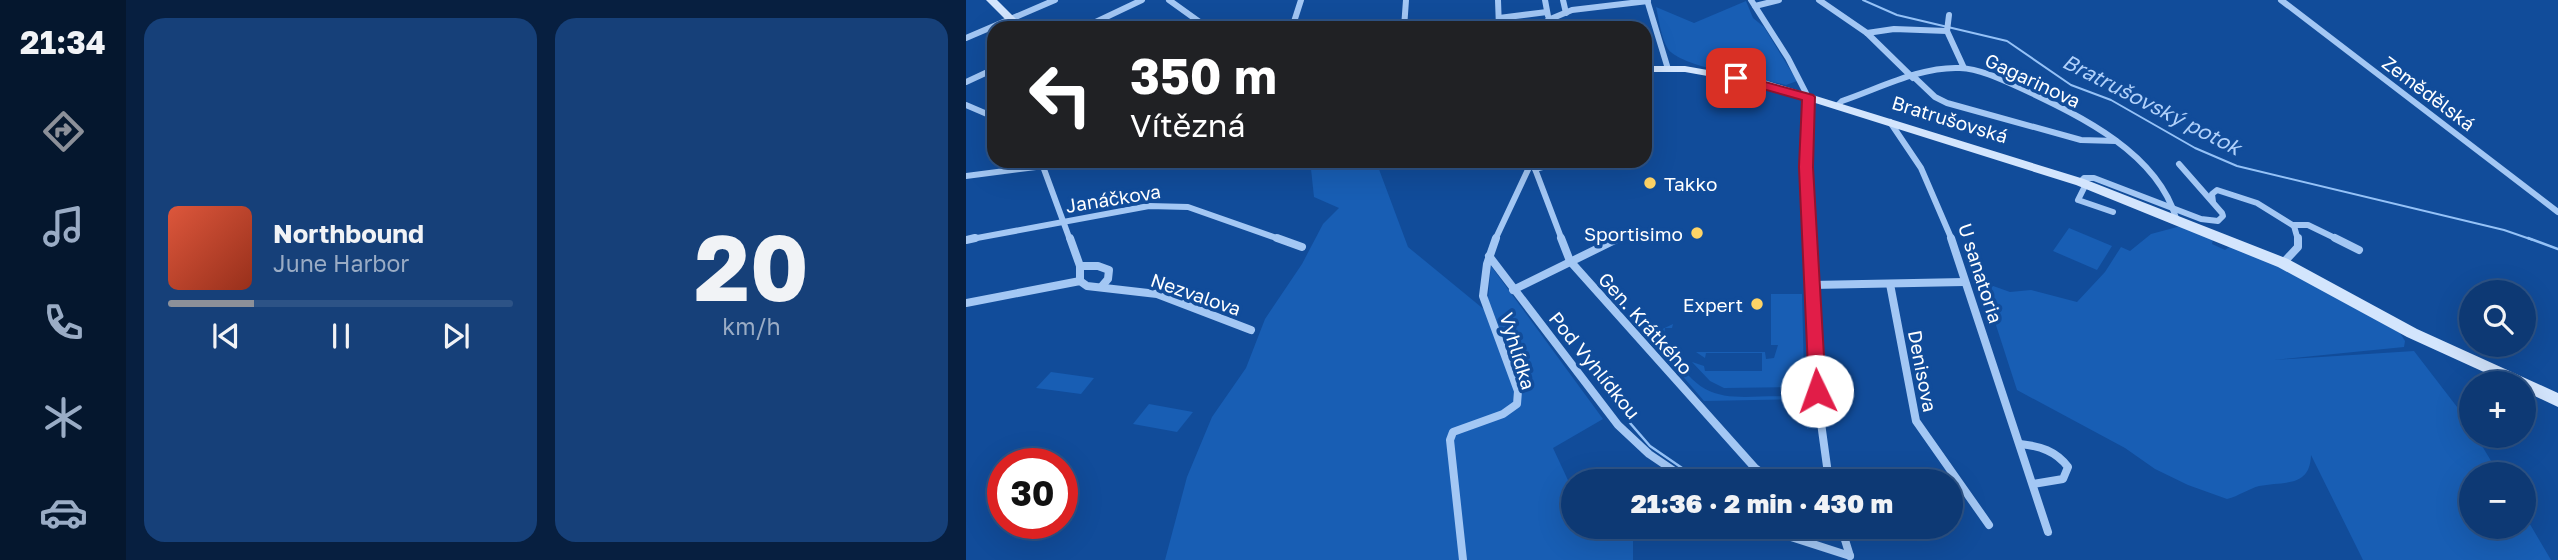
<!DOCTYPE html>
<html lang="en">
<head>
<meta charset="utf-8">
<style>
  :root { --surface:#0d3974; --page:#164079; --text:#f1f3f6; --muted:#9aacc5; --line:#2d5386; --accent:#8c9099 }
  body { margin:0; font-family:"Golos Text",sans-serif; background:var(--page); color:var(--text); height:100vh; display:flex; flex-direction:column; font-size:26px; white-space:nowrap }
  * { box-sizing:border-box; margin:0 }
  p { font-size:23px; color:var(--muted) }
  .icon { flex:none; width:38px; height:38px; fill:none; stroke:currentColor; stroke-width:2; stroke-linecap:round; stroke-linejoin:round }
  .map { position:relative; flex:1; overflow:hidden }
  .side { display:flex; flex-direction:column; gap:18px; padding:18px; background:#071f40; width:840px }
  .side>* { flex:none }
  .hud { position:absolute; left:21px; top:21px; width:665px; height:147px; border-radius:21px; box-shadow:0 7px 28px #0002,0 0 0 2px var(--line); background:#202124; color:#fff; overflow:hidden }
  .fabs { position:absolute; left:1493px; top:280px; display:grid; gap:14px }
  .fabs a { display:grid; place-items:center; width:77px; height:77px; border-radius:50%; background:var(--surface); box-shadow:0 7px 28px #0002,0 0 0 2px var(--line); font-size:35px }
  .speed { position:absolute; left:21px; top:448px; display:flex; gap:14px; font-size:35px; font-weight:700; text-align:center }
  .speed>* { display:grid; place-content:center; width:91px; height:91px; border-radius:50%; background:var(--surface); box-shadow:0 7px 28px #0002,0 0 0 2px var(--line); line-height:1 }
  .speed .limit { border:10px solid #d22; background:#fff; color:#111 }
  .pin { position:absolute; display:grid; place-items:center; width:60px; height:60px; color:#fff; margin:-30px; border-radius:14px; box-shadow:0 4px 10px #0006 }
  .me { position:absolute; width:77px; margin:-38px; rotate:357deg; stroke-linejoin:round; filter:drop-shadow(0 0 5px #0008) }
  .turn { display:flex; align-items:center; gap:24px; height:147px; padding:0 28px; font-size:32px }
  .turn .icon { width:91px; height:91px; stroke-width:2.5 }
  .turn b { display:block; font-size:49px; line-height:60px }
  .side .tile { flex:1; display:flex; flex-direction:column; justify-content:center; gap:10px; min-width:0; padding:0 24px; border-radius:21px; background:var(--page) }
  .side .dial { align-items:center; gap:0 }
  .dial b { font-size:91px; line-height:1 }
  .song { display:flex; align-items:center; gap:21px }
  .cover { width:84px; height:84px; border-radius:10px; background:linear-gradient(135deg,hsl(10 70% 55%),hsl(10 70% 35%)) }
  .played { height:7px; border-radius:4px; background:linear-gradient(90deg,var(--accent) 25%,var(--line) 25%) }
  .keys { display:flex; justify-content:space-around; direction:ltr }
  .side .tiles { flex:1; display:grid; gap:18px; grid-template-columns:repeat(2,1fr) }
  .trip { position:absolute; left:595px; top:469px; width:402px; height:70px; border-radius:35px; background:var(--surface); box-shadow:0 7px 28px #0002,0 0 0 2px var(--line); font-weight:800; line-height:70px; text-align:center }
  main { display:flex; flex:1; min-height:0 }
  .tabs { display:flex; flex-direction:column; width:126px; justify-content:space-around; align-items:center; background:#05172e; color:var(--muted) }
  .tabs .icon { width:49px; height:49px }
  .tabs .on { color:var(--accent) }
  .tabs b { font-size:32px; color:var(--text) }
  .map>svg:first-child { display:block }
  .green { fill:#185eb4 }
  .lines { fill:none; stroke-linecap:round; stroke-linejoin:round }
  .stream-far1 { stroke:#95c2f7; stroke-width:2 }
  .stream { stroke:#95c2f7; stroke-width:2.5 }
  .minor-far1 { stroke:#a3c7f4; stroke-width:6 }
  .minor { stroke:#a3c7f4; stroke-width:8 }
  .secondary { fill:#d3e5fd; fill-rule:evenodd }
  .route { fill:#e11d48; stroke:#92132f; stroke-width:2 }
  .poi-dot { fill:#ffd466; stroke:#114c9a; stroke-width:2.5 }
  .labels { text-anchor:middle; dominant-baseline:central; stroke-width:7; stroke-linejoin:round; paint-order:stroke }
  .street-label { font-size:19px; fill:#fff; stroke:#114c9a }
  .poi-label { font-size:19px; fill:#fff; stroke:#114c9a; text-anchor:end }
  .water-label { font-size:21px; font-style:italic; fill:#b0d1fb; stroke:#114c9a }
</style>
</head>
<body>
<main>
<nav class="tabs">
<b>21:34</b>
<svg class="icon on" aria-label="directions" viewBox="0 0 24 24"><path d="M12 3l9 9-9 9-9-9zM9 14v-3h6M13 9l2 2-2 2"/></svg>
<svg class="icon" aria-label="music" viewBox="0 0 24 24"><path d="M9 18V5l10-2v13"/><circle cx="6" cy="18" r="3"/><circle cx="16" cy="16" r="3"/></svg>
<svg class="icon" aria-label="phone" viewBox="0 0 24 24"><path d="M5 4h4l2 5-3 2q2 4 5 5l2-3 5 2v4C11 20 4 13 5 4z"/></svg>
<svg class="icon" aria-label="climate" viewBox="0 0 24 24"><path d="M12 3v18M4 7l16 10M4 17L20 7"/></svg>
<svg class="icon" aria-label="car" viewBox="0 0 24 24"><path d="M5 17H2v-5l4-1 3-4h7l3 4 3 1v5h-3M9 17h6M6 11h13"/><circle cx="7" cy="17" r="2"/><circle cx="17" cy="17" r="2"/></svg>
</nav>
<section class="side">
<div class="tiles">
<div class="tile">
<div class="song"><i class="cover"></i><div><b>Northbound</b><p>June Harbor</p></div></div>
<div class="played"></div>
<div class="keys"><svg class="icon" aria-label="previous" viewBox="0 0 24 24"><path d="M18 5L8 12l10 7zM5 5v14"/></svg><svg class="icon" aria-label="pause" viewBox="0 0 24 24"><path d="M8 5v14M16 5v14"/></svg><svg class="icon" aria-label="next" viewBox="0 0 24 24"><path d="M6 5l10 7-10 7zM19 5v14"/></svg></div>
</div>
<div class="tile dial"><b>20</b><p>km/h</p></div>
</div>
</section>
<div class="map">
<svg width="1592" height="560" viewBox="0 0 1592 560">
  <rect width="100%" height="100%" fill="#114c9a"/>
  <g class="green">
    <path d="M 780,1 L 787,18 L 798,27 L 831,81 L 820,85 C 794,78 716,68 702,49 C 695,38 693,20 690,7 L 728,23 Z"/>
    <polygon points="411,164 442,247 520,311 543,375 549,368 522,299 525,266 637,419 587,448 607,491 607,527 667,527 667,560 199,560 221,477 246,417 280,368 299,319 336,264 357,224 373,208 348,197 345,169"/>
    <path d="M 1215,226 L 1247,239 L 1246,244 L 1259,250 L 1265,246 L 1323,271 L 1434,333 L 1439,341 L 1438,347 L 1308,360 L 1448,351 L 1498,416 L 1505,427 L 1505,436 L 1510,436 L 1533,474 L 1505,474 L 1505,527 L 1558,527 L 1558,514 L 1585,560 L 1397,560 L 1345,455 C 1344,488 1318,481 1293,486 C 1282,489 1273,496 1261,499 L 1222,485 L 1189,469 L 1159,448 L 1051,390 L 1016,282 L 1044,292 L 1065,290 L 1111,302 L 1139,272 L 1155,247 L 1164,251 L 1185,234 Z"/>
    <polygon points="1103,228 1146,246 1131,270 1087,251"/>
    <polygon points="805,294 836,294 838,375 844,375 844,379 833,387 758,388 744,381 726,362 738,366 739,371 796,371 796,353 740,353 739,358 730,352 799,352 800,359 808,358 812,345 805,345"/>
    <path d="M 707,324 L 706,328 L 699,328 L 697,349 L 705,349 C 740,417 778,390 838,398 L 845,404 L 847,426 L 841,429 L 839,399 L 738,401 L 682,336 Z"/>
    <polygon points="85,372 128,378 115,394 70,388"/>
    <polygon points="183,404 227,412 211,432 167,424"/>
  </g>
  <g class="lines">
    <polyline class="stream-far1" points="897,0 931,15 1041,41 1105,85 1145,100 1229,148 1271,166 1538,230 1567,240"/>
    <g class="stream">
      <polyline points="1562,238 1592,249"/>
      <polyline points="664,423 684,446 735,481"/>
      <polyline points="809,527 826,533"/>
    </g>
    <g class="minor-far1">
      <polyline points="203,0 242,28"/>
      <polyline points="532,0 533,28"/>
      <polyline points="579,0 582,16"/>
      <polyline points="597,0 600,13"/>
      <polyline points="681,0 702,69"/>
      <polyline points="785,0 822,58 842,97 840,167 843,240"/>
      <polyline points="853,0 901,33 947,78"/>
      <polyline points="1315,0 1592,212"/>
      <polyline points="789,6 813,0"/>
      <polyline points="533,18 581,12"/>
      <polyline points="117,28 176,0"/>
      <polyline points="326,28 335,0"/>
      <polyline points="438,28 440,0"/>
      <polyline points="584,28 582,20 606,10 682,1"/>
      <polyline points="981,31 983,15"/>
      <polyline points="901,33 928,29 981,31 998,68"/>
      <polyline points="0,38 89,0"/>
      <polyline points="949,78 969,97 981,103 1115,140 1150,141"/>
      <polyline points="0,82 28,69"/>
      <polyline points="0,105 28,117"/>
      <path d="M 871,106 L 876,101 C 912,89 955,66 994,68 C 1016,69 1039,81 1059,90 C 1116,117 1191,153 1210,218"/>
      <polyline points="924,122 955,168 986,240"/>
      <polyline points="75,161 104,240"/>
      <polyline points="566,161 596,240"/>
      <polyline points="569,169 599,161"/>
      <polyline points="0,176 78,166"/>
      <polyline points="1114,182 1118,178 1128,178 1235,219 1252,221 1257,216 1256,213 1213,164"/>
      <polyline points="1120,184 1112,200 1147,212"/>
      <polyline points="1247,202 1246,194 1251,190 1291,203 1328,226 1332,240"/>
      <polyline points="1327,225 1342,225 1373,240"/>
      <polyline points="0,240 183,206 222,207 316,240"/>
      <polyline points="529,240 566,161"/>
      <polyline points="648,240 673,231"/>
    </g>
    <g class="minor">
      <polyline points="104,238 114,266 114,281"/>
      <polyline points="311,238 336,247"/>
      <polyline points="595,238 604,261 789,468 807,481"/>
      <polyline points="842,238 852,401 863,481"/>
      <polyline points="985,238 1082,532"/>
      <polyline points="1369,238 1393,250"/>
      <polyline points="0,240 9,238"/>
      <polyline points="523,256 652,425 683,454 723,481"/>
      <polyline points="1317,263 1332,247 1332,238"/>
      <polyline points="114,266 132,266 143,270 142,279 136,286"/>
      <polyline points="924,284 950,421 1023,525"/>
      <polyline points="846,285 998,282"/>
      <polyline points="547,290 653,238"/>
      <polyline points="0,303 114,281 121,286 191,294 285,330"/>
      <path d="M 1054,444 C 1074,446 1090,451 1102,467 L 1097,479 L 1067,484"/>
      <polyline points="794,527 884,556"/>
      <polyline points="875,527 884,556"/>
      <polyline points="497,560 484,440 487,432 537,414 551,404 552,391 517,296 521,264 530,238"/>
    </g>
    <g class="secondary">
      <polygon points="20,0 31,0 59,28 48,28"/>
      <polygon points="679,66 719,66 798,80 1118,179 1322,259 1451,329 1592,393 1592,407 1558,391 1558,383 1542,383 1441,337 1312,267 1110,185 792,85 719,72 679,72"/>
    </g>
  </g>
  <polygon class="route" points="770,74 847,95 849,97 847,167 860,391 858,396 851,398 845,396 843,391 833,167 836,100 765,80 765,75"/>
  <g class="poi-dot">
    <circle cx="684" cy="183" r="7"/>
    <circle cx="731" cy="233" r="7"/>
    <circle cx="791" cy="304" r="7"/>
  </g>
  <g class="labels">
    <g class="street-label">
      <text transform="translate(1067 80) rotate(25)">Gagarinova</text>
      <text transform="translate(1463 93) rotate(37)">Zemědělská</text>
      <text transform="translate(984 119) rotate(17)">Bratrušovská</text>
      <text transform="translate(147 198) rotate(-9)">Janáčkova</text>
      <text transform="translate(1015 273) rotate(72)">U sanatoria</text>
      <text transform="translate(230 294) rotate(19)">Nezvalova</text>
      <text transform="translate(680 323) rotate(48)">Gen. Krátkého</text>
      <text transform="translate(552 351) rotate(73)">Vyhlídka</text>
      <text transform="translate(629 365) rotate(51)">Pod Vyhlídkou</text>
      <text transform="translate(957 371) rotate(79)">Denisova</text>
    </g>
    <g class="poi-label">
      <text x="698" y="183" text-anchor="start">Takko</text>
      <text x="717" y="233">Sportisimo</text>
      <text x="777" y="304">Expert</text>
    </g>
    <g class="water-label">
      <text transform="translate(1186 104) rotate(27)">Bratrušovský potok</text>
    </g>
  </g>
</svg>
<div class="fabs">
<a><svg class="icon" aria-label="search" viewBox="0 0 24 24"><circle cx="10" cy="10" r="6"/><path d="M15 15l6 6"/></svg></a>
<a>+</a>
<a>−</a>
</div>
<div class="speed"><div class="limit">30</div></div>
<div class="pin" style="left:770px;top:78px;background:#d93025"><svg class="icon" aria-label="arrive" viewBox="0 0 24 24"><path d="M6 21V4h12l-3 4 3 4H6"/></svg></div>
<svg class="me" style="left:851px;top:391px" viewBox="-20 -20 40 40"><circle r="19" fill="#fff"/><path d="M0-13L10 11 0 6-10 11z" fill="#e11d48"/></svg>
<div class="trip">21:36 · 2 min · 430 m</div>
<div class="hud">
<div class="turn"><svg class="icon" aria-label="left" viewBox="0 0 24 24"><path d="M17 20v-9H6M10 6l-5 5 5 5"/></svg><div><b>350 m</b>Vítězná</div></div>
</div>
</div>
</main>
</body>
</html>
